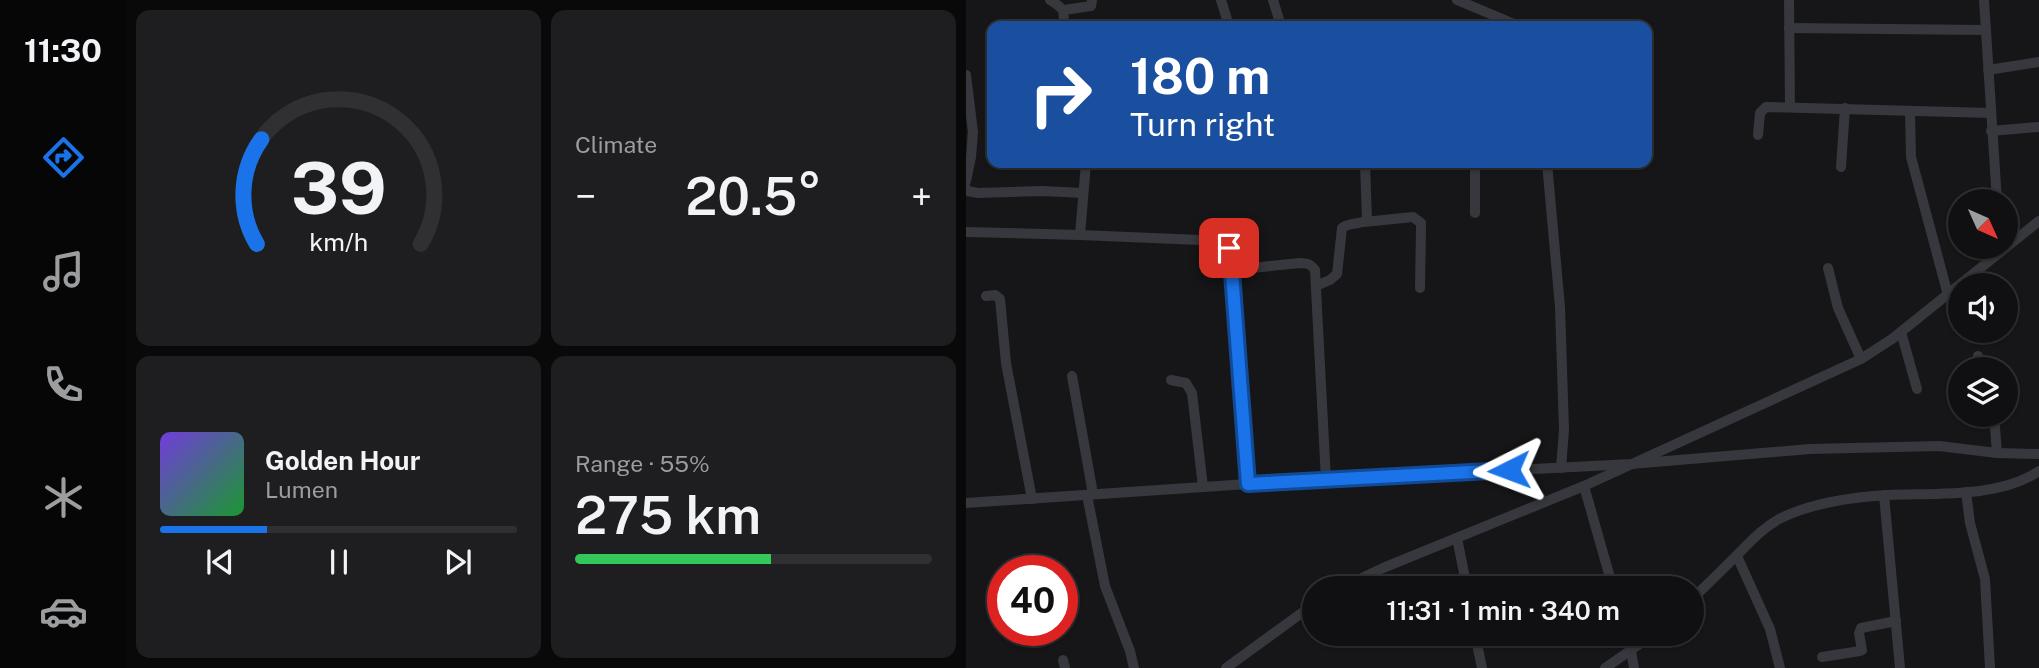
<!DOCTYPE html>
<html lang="en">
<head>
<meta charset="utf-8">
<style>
  :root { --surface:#101012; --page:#1e1e20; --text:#f1f3f6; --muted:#9c9d9f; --line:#303032; --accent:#1a73e8 }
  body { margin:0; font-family:"Public Sans",sans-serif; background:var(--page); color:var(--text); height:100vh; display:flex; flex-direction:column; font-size:26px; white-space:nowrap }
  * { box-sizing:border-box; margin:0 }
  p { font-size:23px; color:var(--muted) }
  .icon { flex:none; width:38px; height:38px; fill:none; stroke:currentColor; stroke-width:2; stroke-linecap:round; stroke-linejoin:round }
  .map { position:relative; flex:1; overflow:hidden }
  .sheet { display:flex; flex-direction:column; gap:10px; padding:10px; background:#09090a; width:840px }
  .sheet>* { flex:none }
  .banner { position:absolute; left:21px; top:21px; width:665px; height:147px; border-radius:14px; box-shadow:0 2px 5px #0004,0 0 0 2px var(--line); background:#1a4fa0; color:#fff; overflow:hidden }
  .needle { width:46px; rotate:135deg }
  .controls { position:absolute; left:982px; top:189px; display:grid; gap:14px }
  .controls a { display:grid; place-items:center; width:70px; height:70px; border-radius:50%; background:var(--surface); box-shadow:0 2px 5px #0004,0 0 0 2px var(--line); font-size:35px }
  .speed { position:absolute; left:21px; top:555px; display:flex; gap:14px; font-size:35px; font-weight:700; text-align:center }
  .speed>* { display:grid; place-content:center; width:91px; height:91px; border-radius:50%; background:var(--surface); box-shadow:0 2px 5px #0004,0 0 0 2px var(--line); line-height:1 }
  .speed .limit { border:10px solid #d22; background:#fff; color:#111 }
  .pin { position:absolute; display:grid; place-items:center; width:60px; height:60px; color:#fff; margin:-30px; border-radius:14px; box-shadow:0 4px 10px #0006 }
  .me { position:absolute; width:77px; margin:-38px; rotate:267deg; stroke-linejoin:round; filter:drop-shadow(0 0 5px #0008) }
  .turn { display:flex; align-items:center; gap:24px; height:147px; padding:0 28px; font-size:32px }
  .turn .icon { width:91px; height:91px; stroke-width:2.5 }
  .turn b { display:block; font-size:49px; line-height:60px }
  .big { font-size:52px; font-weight:600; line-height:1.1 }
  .sheet .widget { flex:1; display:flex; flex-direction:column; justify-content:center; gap:10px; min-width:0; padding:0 24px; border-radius:14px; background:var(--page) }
  .sheet .dial { align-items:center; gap:0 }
  .dial svg { height:182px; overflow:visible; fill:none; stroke:var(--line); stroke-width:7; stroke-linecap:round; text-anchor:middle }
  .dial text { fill:var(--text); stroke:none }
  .song { display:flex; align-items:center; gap:21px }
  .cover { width:84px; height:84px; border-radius:10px; background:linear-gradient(135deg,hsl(260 70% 55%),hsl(130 70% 35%)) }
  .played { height:7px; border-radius:4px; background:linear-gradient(90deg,var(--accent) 30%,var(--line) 30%) }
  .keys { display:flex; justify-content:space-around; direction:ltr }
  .heat { display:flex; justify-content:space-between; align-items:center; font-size:38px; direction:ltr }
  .charge { height:10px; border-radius:5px; background:linear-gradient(90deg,#34c759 55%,var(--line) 0) }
  .sheet .tiles { flex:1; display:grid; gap:10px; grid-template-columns:repeat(2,1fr) }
  .trip { position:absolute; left:336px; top:576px; width:402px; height:70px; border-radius:35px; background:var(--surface); box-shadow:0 2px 5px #0004,0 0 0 2px var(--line); font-weight:600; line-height:70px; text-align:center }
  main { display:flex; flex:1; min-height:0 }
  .tab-bar { display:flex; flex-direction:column; width:126px; justify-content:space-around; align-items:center; background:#060607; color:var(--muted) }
  .tab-bar .icon { width:49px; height:49px }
  .tab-bar .current { color:var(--accent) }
  .tab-bar b { font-size:32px; color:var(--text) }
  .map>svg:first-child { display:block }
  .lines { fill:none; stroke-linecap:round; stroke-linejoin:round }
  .minor { stroke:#37383d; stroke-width:10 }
  .route-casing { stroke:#114b97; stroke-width:18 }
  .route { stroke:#1a73e8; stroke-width:12 }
</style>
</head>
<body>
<main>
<nav class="tab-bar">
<b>11:30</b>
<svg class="icon current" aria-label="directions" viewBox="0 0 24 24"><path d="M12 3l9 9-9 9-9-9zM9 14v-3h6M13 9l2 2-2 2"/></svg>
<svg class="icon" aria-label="music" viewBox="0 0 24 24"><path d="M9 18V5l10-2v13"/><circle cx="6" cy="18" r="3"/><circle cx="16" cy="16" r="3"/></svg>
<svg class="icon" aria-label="phone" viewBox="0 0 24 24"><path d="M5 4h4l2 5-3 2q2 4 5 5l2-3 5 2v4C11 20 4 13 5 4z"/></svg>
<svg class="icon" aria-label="climate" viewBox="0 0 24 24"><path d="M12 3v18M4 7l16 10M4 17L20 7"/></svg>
<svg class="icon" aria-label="car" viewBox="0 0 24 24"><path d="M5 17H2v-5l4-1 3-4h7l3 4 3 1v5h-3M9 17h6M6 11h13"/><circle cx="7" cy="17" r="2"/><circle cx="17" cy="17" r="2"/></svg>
</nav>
<section class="sheet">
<div class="tiles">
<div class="widget dial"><svg viewBox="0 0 100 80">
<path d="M14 69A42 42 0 1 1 86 69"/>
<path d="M14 69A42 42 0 0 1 16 23" stroke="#1a73e8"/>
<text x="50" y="56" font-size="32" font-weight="700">39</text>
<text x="50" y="72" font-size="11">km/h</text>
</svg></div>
<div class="widget"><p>Climate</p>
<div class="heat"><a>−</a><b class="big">20.5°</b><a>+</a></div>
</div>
<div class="widget">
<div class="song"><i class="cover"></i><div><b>Golden Hour</b><p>Lumen</p></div></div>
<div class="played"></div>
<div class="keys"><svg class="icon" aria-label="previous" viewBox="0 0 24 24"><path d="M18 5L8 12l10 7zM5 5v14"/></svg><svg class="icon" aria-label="pause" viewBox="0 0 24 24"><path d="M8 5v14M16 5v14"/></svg><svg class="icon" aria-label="next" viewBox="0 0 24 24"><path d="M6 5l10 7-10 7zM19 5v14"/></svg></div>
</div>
<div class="widget"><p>Range · 55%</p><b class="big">275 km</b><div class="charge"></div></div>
</div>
</section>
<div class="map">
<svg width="1073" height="668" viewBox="0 0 1073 668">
  <rect width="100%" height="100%" fill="#161618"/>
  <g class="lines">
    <g class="minor">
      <path d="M 84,0 C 98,9 98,8 98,26"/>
      <polyline points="255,0 263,26"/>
      <polyline points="307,0 315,26"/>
      <polyline points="491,0 553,26"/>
      <polyline points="823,0 824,107"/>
      <polyline points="1018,0 1031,201"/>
      <polyline points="98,10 125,6 126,0"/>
      <polyline points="823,28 1020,30"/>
      <polyline points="1022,70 1073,62"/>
      <polyline points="944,111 945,157 982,295"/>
      <polyline points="1025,131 1072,127"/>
      <polyline points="792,135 794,113 800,107 1024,113"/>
      <polyline points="509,163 509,213"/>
      <polyline points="581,163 594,307 598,430 595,468"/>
      <polyline points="875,167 879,108"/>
      <polyline points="0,181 5,157 7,132 0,75"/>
      <polyline points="0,188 1,191 12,193 76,191 117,193"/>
      <polyline points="398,222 447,217 455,223 455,227 454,288"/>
      <polyline points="0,232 114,235 259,241 262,244 266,260 282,484"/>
      <polyline points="114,235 120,163"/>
      <polyline points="862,268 872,308 895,359"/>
      <path d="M 266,270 L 334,263 C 341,263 345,264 349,270 L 360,480"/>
      <path d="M 350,286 L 364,280 L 371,274 L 376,228 C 383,222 393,225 401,220 L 399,163"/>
      <polyline points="20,296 29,295 34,299 40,363 66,499"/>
      <polyline points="935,332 951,389"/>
      <polyline points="1012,356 1017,369"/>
      <polyline points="106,376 127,494"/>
      <polyline points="205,380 220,383 226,393 237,487"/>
      <polyline points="1028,415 1031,453"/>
      <polyline points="618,486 647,588"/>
      <polyline points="1000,492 1004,523 1019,579 1024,668"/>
      <polyline points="121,495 139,586 164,651 168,668"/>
      <polyline points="918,495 934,668"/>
      <polyline points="0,503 282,484 665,464 844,449 973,446 1031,453 1073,454"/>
      <polyline points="491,538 501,588"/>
      <polyline points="771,556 804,629 814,668"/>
      <polyline points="375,588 417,568 618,486 895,359 926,339 1073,221"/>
      <path d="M 726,599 C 742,584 757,569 772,554 C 785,541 797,528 813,519 C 845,503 887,497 922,495 C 968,493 1034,498 1073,471"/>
      <polyline points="509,634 516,668"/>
      <polyline points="665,651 668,668"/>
      <polyline points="856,657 894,651 896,650 893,633 895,628 930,621"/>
      <polyline points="97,660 99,668"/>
      <polyline points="260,668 348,604"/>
      <polyline points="639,668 688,634"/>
    </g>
  </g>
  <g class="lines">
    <defs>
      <polyline id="route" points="263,248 265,260 282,484 543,470"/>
    </defs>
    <use href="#route" class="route-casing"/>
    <use href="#route" class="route"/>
  </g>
</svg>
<div class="controls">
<a><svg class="needle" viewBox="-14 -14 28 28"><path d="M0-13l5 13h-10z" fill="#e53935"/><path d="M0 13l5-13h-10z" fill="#9c9d9f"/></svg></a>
<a><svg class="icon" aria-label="sound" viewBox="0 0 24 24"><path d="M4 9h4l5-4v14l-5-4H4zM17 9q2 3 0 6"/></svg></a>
<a><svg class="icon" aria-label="layers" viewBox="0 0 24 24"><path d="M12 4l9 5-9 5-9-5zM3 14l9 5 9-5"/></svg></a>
</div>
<div class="speed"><div class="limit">40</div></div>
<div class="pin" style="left:263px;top:248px;background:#d93025"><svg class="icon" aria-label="arrive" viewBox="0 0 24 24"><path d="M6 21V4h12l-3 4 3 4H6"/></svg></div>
<svg class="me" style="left:543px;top:470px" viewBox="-20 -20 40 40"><path d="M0-17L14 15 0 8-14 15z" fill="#1a73e8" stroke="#fff" stroke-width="4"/></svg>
<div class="trip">11:31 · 1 min · 340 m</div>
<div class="banner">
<div class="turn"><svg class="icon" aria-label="right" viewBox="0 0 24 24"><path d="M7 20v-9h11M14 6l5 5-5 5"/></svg><div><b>180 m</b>Turn right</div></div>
</div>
</div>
</main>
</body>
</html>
